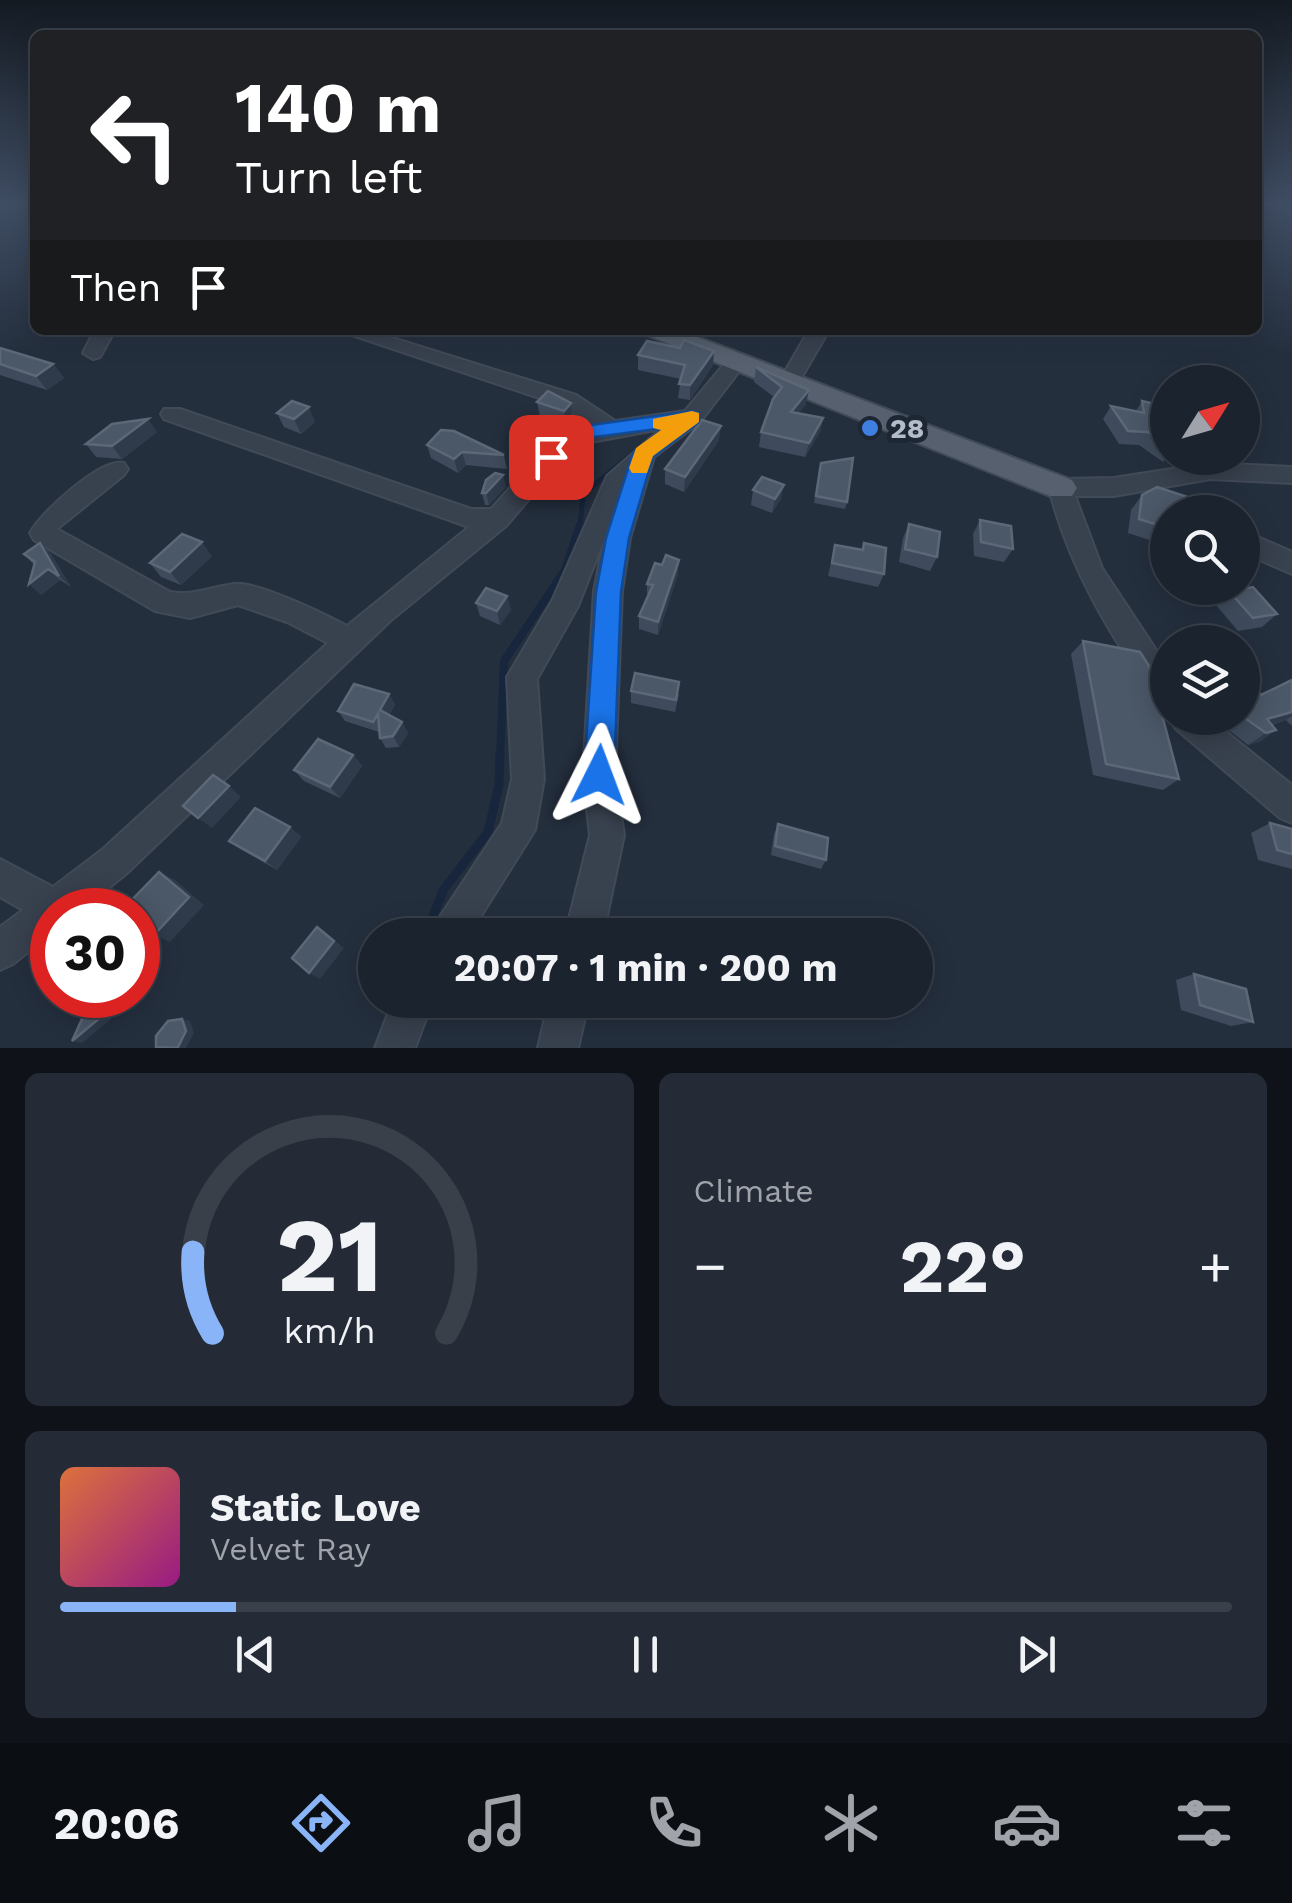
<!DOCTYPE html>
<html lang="en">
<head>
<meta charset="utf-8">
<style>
  :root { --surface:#1b232e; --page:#242b36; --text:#f1f3f6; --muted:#a0a4aa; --line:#39404a; --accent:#8ab4f8 }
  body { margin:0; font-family:"Work Sans",sans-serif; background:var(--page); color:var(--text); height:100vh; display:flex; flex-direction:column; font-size:38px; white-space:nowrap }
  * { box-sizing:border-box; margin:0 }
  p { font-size:32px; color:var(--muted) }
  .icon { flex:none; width:55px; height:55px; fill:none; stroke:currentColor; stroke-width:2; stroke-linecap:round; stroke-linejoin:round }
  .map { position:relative; height:1048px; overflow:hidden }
  .side { display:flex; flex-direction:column; gap:25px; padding:25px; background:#0f1319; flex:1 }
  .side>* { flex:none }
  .hud { position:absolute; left:30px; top:30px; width:1232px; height:305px; border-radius:15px; box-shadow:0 5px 25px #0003,0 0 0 2px var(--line); background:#202124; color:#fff; overflow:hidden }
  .needle { width:65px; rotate:53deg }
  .fabs { position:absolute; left:1150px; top:365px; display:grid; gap:20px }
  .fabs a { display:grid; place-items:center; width:110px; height:110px; border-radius:50%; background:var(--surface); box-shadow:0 5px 25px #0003,0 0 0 2px var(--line); font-size:50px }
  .speed { position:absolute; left:30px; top:888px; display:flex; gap:20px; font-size:50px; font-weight:700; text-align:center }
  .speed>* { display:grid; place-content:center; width:130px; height:130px; border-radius:50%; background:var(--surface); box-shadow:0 5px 25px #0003,0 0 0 2px var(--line); line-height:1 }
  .speed .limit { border:15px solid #d22; background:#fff; color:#111 }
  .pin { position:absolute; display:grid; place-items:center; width:85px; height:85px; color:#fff; margin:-42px; border-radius:20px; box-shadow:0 5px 15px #0006 }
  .me { position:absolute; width:110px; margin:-55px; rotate:3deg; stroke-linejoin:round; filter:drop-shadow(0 0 8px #0008) }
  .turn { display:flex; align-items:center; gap:35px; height:210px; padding:0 40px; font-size:45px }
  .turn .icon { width:130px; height:130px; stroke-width:2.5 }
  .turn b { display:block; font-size:70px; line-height:85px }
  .then { display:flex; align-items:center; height:95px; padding:0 40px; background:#0003; gap:20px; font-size:38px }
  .big { font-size:75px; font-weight:700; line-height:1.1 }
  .side .widget { flex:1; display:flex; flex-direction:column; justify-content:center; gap:15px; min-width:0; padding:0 35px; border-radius:15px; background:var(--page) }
  .side .dial { align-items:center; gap:0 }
  .dial svg { height:260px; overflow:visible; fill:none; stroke:var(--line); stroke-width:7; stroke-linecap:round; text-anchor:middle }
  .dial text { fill:var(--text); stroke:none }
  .song { display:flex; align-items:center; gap:30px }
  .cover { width:120px; height:120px; border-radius:15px; background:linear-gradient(135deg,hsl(20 70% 55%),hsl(310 70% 35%)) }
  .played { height:10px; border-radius:5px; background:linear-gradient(90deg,var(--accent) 15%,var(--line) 15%) }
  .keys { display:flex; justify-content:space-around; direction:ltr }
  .heat { display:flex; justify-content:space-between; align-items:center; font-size:55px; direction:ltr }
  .side .tiles { flex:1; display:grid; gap:25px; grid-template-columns:1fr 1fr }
  .widget:last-child { grid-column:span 2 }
  .trip { position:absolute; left:358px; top:918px; width:575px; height:100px; border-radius:50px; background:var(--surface); box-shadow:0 5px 25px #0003,0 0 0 2px var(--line); font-weight:700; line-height:100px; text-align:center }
  .tabs { display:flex; height:160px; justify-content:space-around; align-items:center; background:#0b0e12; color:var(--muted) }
  .tabs .icon { width:70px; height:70px }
  .tabs .active { color:var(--accent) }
  .tabs b { font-size:45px; color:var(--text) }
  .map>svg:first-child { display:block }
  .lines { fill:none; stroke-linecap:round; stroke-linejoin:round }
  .stream-far2 { stroke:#17263c; stroke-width:5 }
  .stream-far1 { stroke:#17263c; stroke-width:8 }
  .stream { stroke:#17263c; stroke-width:9 }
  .minor-casing { stroke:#414a57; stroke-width:4 }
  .major-casing { stroke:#414a57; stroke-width:4 }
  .minor { fill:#38414e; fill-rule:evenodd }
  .major { fill:#56606e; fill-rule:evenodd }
  .wall { fill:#3f4b5c }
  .shaded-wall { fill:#2f3b4b }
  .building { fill:#4b5868; stroke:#5c6777; stroke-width:2.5 }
  .route { fill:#1a73e8; stroke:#114b97; stroke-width:2.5 }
  .slow { fill:#f59e0b }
  .shop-dot { fill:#3f7fe0; stroke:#1d2633; stroke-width:4 }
  .labels { text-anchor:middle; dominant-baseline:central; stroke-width:10; stroke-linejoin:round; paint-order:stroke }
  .poi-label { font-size:28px; font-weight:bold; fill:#b4bcc9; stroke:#1d2633; text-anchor:start }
</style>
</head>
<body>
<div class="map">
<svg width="1292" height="1048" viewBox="0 0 1292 1048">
  <rect width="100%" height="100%" fill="#242f3e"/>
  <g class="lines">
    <polyline class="stream-far2" points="580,528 583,494 661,431"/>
    <polyline class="stream-far1" points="500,757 504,661 565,570 580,525"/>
    <polyline class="stream" points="425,935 444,889 488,832 499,785 500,754"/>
    <defs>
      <g id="minor">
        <polygon points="95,330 115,330 100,357 93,359 83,353"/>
        <path d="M 337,330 L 367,330 L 576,395 L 615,421 L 685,411 L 730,357 L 744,357 L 747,361 L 700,422 L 654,457 L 630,538 L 622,591 L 615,775 L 624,835 L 603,935 L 565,935 L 590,835 L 583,775 L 594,591 L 604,540 L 578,606 L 537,679 L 544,779 L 535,830 L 469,935 L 428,935 L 502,823 L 512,779 L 507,677 L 552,601 L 607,476 L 661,429 L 575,445 L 506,526 L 390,621 L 127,873 L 82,910 L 52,910 L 52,933 L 13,964 L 0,970 L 0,927 L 23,910 L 0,897 L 0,859 L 53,887 L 103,849 L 328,643 L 287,622 L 238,605 L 190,618 L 155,611 L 34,540 L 30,533 C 40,513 102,457 124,463 L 128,469 L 124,475 L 57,529 L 170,592 C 194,596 210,587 234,584 C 257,581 324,614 347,626 L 469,527 L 164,419 L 161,414 L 164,409 L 180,409 L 471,509 L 491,509 L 559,434 L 591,426 L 560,405 Z"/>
        <polygon points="809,330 829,330 796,387 782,387 779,382"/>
        <path d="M 1210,463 L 1292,467 L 1292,483 L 1210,479 L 1114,496 L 1075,496 L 1102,568 L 1168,668 L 1168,705 L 1157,702 C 1110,635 1069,568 1049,488 L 1061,479 L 1114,478 Z"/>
        <polygon points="1242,530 1292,552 1292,574 1242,552"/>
        <polygon points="1171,718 1209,718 1292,785 1292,823 1280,818 1175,728"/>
        <polygon points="393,1000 433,1000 415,1048 375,1048"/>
        <polygon points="549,1000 589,1000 578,1048 538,1048"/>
      </g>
      <polygon id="major" points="644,330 679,330 1072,480 1077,488 1072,496 1050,496 647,335"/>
    </defs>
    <use href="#minor" class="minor-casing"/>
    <use href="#major" class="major-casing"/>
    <use href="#minor" class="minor"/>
    <use href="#major" class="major"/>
  </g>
  <g class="wall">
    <polygon points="638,355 713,365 690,400 678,398 681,379 638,370"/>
    <polygon points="0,364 53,364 64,378 47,390 0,375"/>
    <polygon points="756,367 806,404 799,413 823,418 820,432 805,457 759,447 761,432 774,397 754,382"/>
    <polygon points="1142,401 1168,423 1168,456 1163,462 1139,445 1119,444 1103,419 1111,406 1136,411"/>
    <polygon points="537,402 571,403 572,418 565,425 540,416"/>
    <polygon points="277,413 315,422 301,434 284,427"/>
    <polygon points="157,432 122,459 96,457 86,444"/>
    <polygon points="719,440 684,492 665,484 665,469"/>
    <polygon points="427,445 504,455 507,469 466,465 458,473 431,458"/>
    <polygon points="819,470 847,502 845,509 814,503"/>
    <polygon points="506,487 489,505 485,505 482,493"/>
    <polygon points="753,490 781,499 772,513 751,505"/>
    <polygon points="1142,495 1168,512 1168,546 1128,533 1131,510"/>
    <polygon points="980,520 1013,549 1004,562 974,556 973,534"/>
    <polygon points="909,524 937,557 930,571 899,562 903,538"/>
    <polygon points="40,543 51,554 71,587 60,580 41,595 34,565 24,554"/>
    <polygon points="864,543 884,574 878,587 828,576 835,545 862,550"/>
    <polygon points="212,556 181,585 161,577 150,563"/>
    <polygon points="678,574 658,635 639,629 639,616 647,597 647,584"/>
    <polygon points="1229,591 1277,614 1262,627 1238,631 1215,604"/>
    <polygon points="507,596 511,610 500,625 480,616 476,603"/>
    <polygon points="1083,641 1179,779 1163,790 1093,775 1071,654"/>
    <polygon points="1242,674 1261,695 1292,680 1292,726 1286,720 1272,725 1276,730 1259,742 1248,745 1213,718 1242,718"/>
    <polygon points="631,691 679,694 675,712 631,703"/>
    <polygon points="389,694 395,705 389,715 402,722 408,733 399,747 386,748 380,738 379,732 345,721 338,711"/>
    <polygon points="353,755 362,766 340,798 304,781 294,770"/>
    <polygon points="1270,823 1292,829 1292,869 1258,860 1251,833"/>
    <polygon points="778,824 826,860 821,869 771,855 774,834"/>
    <polygon points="290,827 301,837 277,870 242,850 229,841"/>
    <polygon points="1194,974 1253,1022 1231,1026 1181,1010 1176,980"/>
  </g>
  <g class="shaded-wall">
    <polygon points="714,351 713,365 690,400 690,385"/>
    <polygon points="53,364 64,378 47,390 36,376"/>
    <polygon points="809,390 806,404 789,426 791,412"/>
    <polygon points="571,403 572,418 565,425 564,411"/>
    <polygon points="309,407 315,422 301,434 294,419"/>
    <polygon points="823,418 820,432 805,457 809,443"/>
    <polygon points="148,419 157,432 122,459 112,446"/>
    <polygon points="721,426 719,440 684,492 685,477"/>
    <polygon points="462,452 466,465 458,473 454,459"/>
    <polygon points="503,475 506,487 489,505 486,493"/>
    <polygon points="784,485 781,499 772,513 775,499"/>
    <polygon points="202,542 212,556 181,585 170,572"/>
    <polygon points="40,543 51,554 71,587 59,576"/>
    <polygon points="679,560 678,574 658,635 658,622"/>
    <polygon points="48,569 60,580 41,595 29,584"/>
    <polygon points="507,596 511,610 500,625 497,611"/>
    <polygon points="389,694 395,705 386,721 380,710"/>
    <polygon points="1292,712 1292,716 1286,720 1259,728 1267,719"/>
    <polygon points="402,722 408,733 399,747 393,736"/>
    <polygon points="1276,730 1259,742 1248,745 1266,733"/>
    <polygon points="353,755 362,766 340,798 330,787"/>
    <polygon points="229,786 241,797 212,828 198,818"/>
    <polygon points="290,827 301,837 277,870 265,861"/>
    <polygon points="159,872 175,880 204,905 170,942 154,935"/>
    <polygon points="317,927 344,948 320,979 309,973"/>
    <polygon points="112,995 122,995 110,1020 82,1043 72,1041"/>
    <polygon points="182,1019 190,1021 194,1033 186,1048 174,1048"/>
  </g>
  <g class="building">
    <polygon points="684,340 714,351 690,385 679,384 685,365 638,355 647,341 680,348"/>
    <polygon points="0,348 53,364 36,376 0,364"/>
    <polygon points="756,367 809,390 791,412 823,418 809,443 761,432 773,399 782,387"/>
    <polygon points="548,391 571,403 564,411 537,402"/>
    <polygon points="292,401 309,407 294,419 277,413"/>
    <polygon points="1142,401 1164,406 1168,423 1168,446 1148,432 1128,431 1111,406 1144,413"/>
    <polygon points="148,419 112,446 86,444 112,424"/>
    <polygon points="702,420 721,426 685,477 665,469"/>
    <polygon points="441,430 454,431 504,455 462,452 454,459 427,445"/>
    <polygon points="853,458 847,502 816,496 821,463"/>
    <polygon points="495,473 503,475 486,493 482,493 486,480"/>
    <polygon points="762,477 784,485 775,499 753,490"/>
    <polygon points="1157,487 1209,504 1208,512 1168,512 1168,528 1139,519 1142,495"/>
    <polygon points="980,520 1011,526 1013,549 981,542"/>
    <polygon points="909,524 940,532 937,557 905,549"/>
    <polygon points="182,534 202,542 170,572 150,563"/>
    <polygon points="40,543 59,576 48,569 29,584 35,562 24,554"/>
    <polygon points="864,543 886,548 884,574 832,563 835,545 863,550"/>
    <polygon points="666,555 679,560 658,622 639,616 653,585 647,584 655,563 662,565"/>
    <polygon points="1253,587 1277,614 1253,618 1229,591"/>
    <polygon points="486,588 507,596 497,611 476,603"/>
    <polygon points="1083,641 1140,652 1149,666 1179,779 1106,764"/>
    <polygon points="635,673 679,682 676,700 631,691"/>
    <polygon points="1242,674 1261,695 1292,680 1292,712 1267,719 1276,730 1266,733 1242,716"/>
    <polygon points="354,684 389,694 380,710 402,722 393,736 380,738 378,714 373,722 338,711"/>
    <polygon points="318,739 353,755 330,787 294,770"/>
    <polygon points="213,775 229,786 198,818 183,806"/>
    <polygon points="255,808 290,827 265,861 229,841"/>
    <polygon points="1270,823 1292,829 1292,854 1277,850"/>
    <polygon points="778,824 828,838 826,860 775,846"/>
    <polygon points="159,872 189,897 154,935 138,920 138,910 127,910 124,908"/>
    <polygon points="317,927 334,941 309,973 292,958"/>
    <polygon points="1194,974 1246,989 1253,1022 1200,1005"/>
    <polygon points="104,995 112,995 101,1017 72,1041 87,1008"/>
    <polygon points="182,1019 186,1031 178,1047 174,1048 156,1047 156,1036 168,1021"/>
  </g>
  <linearGradient id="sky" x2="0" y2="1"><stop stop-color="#141a22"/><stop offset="0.58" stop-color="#3f4d63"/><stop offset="1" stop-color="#3f4d63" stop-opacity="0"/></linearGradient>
  <rect width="1292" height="353" fill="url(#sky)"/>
  <polygon class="route" points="692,411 699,413 699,422 653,457 629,538 621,592 614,775 610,785 599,790 589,785 584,775 596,592 606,538 633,453 664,428 587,438 574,443 551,465 541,457 560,434 577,427"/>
  <polygon class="slow" points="692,411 699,413 699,422 653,456 647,473 632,473 629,468 636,448 661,430 653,428 653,419"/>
  <circle class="shop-dot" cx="870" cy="428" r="10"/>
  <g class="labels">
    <g class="poi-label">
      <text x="890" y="428">28</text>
    </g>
  </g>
</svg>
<div class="fabs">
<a><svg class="needle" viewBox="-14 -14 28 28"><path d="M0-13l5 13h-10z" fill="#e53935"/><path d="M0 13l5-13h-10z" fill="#a0a4aa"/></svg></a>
<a><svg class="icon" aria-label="search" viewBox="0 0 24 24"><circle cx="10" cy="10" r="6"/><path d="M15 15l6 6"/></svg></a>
<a><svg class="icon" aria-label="layers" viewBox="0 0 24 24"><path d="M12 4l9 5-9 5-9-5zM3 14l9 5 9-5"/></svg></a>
</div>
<div class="speed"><div class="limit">30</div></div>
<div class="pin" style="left:551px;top:457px;background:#d93025"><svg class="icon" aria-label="arrive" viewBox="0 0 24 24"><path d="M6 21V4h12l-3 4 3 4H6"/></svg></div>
<svg class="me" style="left:599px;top:775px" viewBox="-20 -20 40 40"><path d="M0-17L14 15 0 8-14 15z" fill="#1a73e8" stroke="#fff" stroke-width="4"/></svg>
<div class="trip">20:07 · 1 min · 200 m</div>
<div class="hud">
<div class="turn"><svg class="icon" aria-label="left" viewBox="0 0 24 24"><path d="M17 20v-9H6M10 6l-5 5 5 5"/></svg><div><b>140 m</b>Turn left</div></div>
<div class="then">Then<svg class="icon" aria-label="arrive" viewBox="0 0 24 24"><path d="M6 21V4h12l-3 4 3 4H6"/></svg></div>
</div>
</div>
<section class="side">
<div class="tiles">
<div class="widget dial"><svg viewBox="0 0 100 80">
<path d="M14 69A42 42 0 1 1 86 69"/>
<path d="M14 69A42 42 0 0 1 8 44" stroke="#8ab4f8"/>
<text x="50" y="56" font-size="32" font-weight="700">21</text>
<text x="50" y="72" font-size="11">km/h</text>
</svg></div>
<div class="widget"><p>Climate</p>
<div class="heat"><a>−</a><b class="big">22°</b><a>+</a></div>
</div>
<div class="widget">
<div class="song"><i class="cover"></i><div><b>Static Love</b><p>Velvet Ray</p></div></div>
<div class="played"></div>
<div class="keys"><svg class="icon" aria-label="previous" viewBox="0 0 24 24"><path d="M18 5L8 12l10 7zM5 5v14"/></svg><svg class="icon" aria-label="pause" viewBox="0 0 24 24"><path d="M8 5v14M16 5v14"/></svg><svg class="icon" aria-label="next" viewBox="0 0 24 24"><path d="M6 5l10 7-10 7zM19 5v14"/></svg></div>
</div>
</div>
</section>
<nav class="tabs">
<b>20:06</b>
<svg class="icon active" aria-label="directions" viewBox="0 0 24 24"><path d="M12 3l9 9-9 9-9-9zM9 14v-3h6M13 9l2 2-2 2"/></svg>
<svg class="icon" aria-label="music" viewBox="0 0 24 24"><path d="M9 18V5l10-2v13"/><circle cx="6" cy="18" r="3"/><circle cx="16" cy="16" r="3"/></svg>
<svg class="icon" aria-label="phone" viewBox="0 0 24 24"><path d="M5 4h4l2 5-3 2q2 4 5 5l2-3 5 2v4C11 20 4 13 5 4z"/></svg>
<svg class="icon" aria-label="climate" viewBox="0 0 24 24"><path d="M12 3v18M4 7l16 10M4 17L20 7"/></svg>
<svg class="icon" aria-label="car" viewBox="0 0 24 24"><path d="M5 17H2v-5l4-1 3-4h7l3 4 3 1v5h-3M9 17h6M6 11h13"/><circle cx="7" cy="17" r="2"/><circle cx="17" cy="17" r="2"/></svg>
<svg class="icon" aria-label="filters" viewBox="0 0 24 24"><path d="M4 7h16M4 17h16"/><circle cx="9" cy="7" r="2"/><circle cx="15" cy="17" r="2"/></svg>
</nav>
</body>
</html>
